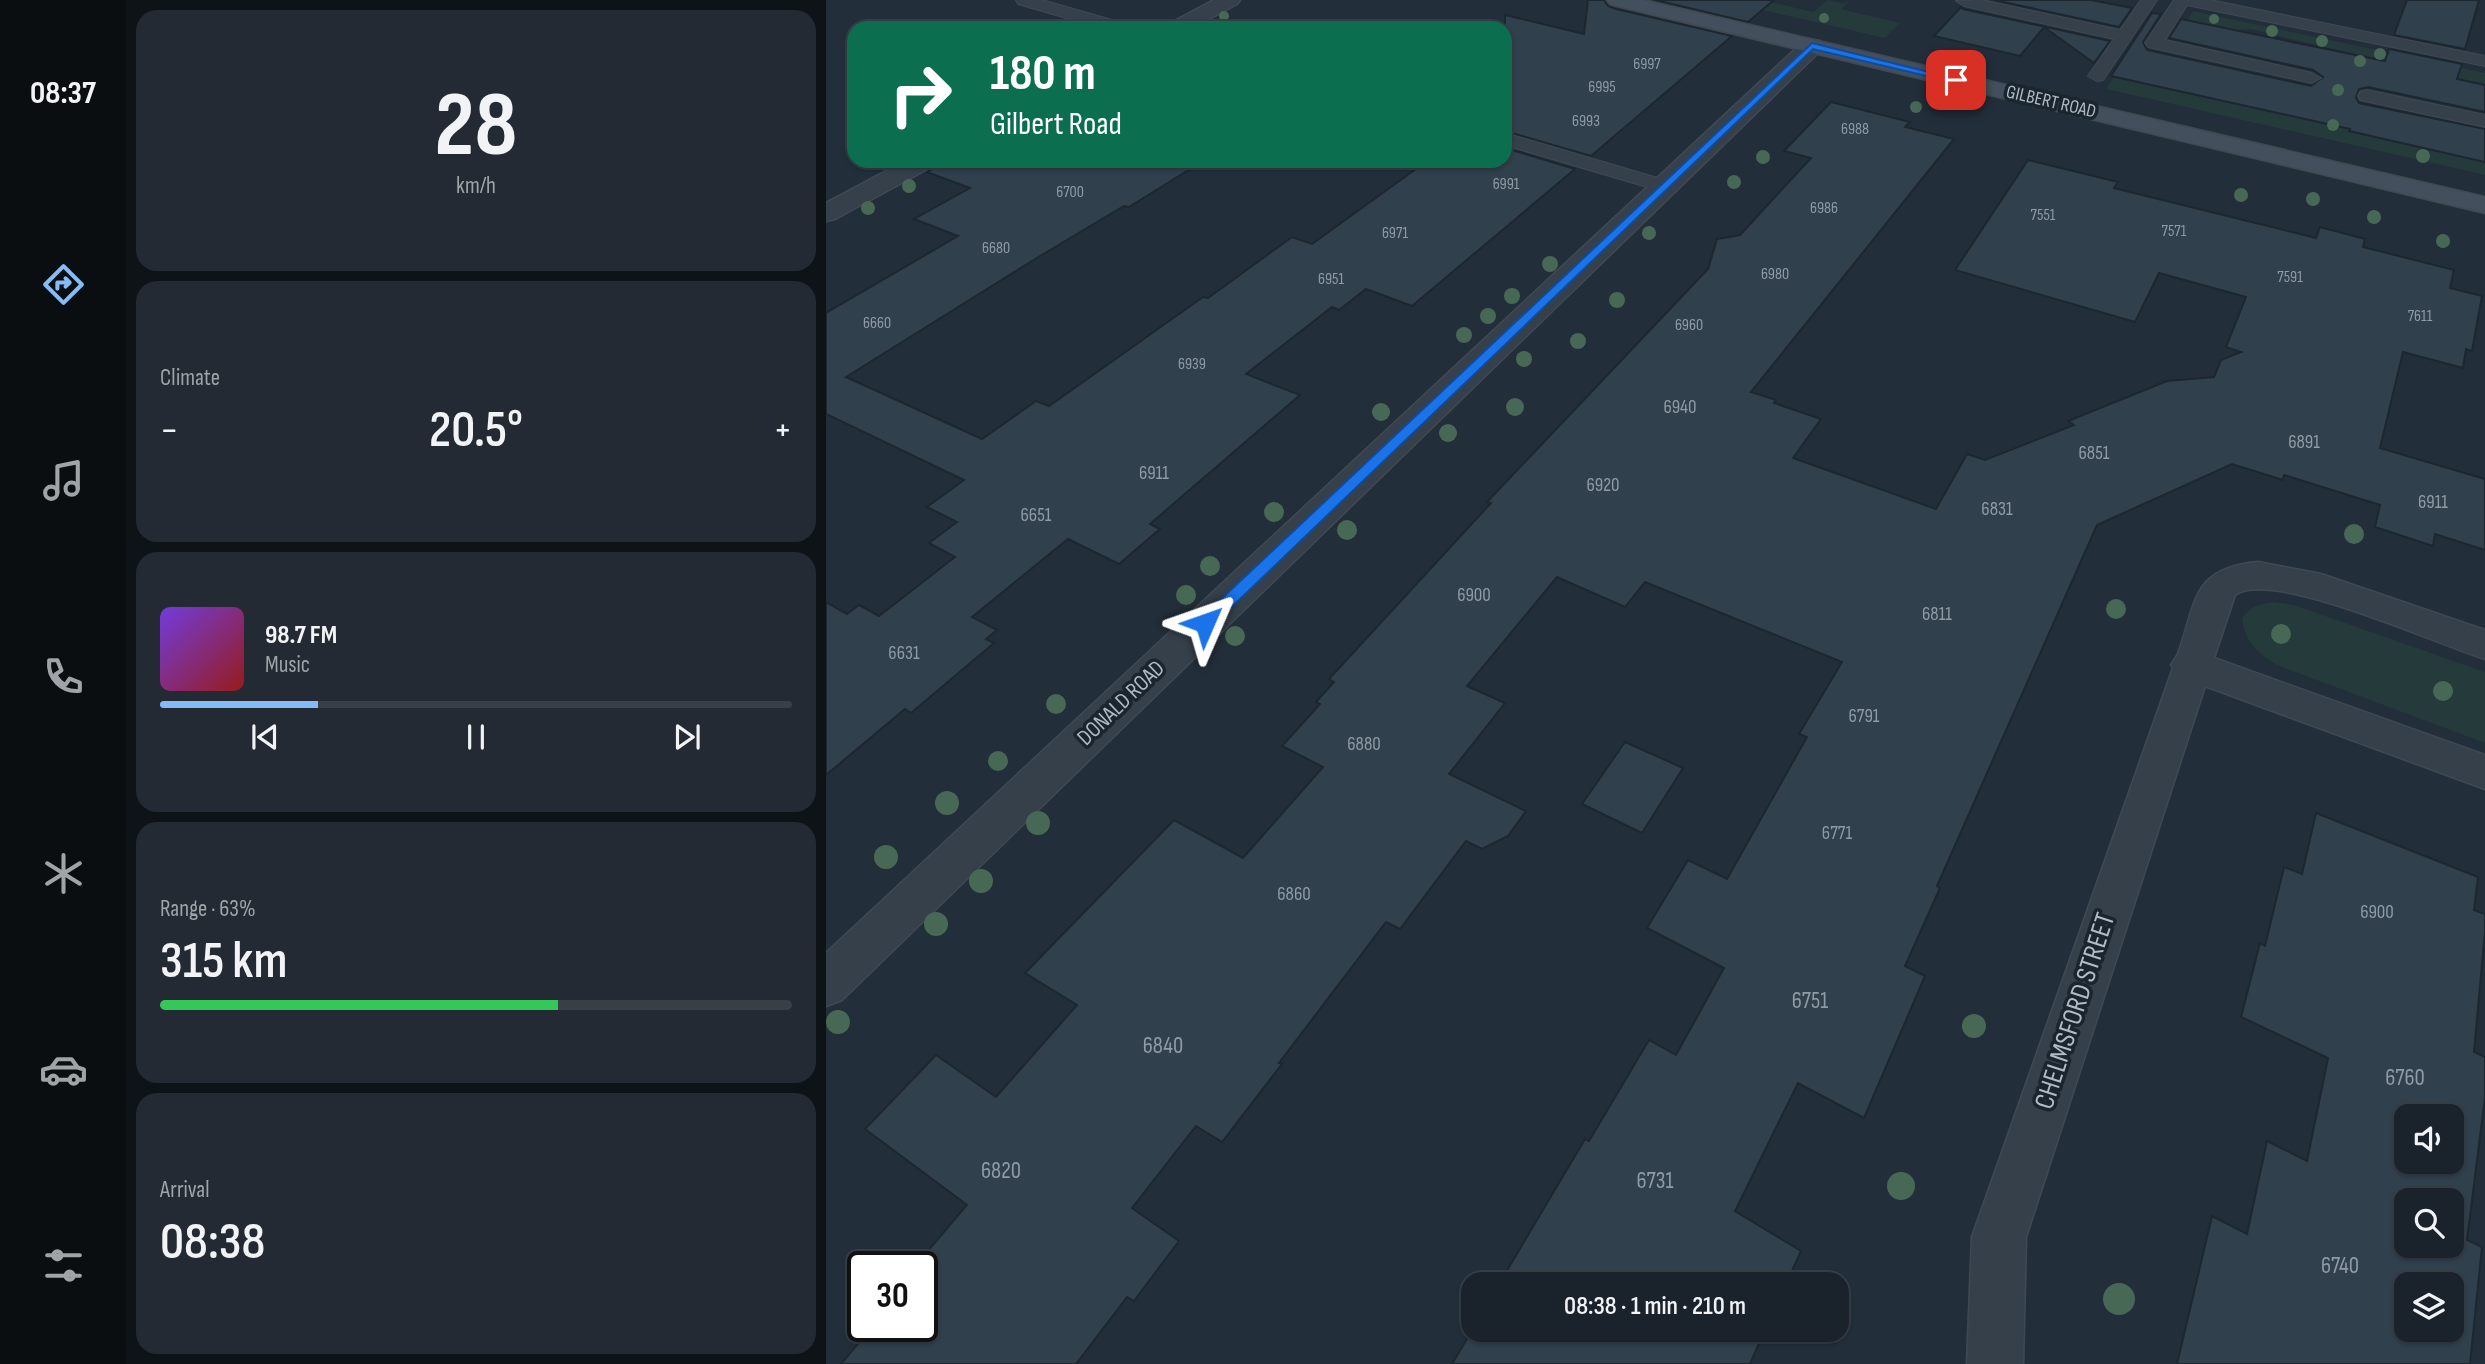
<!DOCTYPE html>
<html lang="en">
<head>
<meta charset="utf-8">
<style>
  :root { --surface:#1a222b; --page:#232a33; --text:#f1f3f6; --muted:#9fa4a9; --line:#383f47; --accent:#84bcf7 }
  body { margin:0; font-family:"Sofia Sans Condensed",sans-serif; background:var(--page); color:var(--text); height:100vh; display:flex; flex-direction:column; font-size:26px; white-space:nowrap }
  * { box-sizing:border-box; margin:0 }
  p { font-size:23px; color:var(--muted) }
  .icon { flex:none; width:38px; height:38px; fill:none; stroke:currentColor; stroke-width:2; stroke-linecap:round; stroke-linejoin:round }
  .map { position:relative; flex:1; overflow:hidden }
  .sheet { display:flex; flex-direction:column; gap:10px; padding:10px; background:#0e1318; width:700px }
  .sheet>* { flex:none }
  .top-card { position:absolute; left:21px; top:21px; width:665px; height:147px; border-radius:21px; box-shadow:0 2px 5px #0004,0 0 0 2px var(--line); background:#0b6e4f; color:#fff; overflow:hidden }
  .tools { position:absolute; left:1568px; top:1104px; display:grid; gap:14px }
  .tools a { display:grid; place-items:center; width:70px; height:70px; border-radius:14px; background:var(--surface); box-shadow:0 2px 5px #0004,0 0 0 2px var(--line); font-size:35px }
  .speed { position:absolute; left:21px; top:1251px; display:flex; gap:14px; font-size:35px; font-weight:700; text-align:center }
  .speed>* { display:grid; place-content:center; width:91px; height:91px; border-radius:50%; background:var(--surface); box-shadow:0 2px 5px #0004,0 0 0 2px var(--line); line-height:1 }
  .speed .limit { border:4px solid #111; border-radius:10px; background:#fff; color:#111 }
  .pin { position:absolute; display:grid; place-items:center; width:60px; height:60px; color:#fff; margin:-30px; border-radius:14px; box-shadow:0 4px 10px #0006 }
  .me { position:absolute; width:77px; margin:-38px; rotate:47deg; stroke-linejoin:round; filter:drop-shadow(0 0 5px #0008) }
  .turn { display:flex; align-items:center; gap:24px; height:147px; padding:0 28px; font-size:32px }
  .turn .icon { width:91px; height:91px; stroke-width:2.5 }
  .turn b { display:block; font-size:49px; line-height:60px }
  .big { font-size:52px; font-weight:600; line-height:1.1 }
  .sheet .tile { flex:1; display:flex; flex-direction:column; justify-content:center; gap:10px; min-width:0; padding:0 24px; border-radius:21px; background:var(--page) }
  .sheet .dial { align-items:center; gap:0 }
  .dial b { font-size:91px; line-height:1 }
  .song { display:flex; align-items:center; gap:21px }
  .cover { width:84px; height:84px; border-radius:10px; background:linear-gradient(135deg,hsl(260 70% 55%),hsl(0 70% 35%)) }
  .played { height:7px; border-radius:4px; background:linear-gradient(90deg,var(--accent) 25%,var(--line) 25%) }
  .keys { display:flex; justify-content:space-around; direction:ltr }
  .heat { display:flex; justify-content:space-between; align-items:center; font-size:38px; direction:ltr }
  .charge { height:10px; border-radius:5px; background:linear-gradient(90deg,#34c759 63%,var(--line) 0) }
  .trip { position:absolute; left:635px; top:1272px; width:388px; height:70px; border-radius:21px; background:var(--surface); box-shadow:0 2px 5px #0004,0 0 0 2px var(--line); font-weight:600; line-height:70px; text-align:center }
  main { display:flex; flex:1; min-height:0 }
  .menu { display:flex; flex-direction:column; width:126px; justify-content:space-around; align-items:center; background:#0a0e11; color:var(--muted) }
  .menu .icon { width:49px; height:49px }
  .menu .selected { color:var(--accent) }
  .menu b { font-size:32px; color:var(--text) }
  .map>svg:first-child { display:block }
  .green { fill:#243a3b }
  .building { fill:#31404d; stroke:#1d2730; stroke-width:2; fill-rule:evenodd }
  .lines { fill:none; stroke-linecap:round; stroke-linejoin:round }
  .service-casing { stroke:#3f4953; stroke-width:2 }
  .minor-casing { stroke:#3f4953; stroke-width:3 }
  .secondary-casing { stroke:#3f4953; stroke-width:3 }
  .service { fill:#35404a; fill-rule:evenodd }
  .minor { fill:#35404a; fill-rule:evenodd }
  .secondary { fill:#434f5d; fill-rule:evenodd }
  .tree { fill:#486856 }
  .route { fill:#1a73e8; stroke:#114b97; stroke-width:2 }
  .labels { text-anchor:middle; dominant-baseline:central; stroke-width:7; stroke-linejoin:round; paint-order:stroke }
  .far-number-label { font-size:16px; fill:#8f9ba6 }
  .far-street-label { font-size:19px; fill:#b0bbc6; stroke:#1b252e }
  .number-label { font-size:19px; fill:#8f9ba6 }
  .street-label { font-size:23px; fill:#b0bbc6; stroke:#1b252e }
  .near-number-label { font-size:23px; fill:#8f9ba6 }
  .near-street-label { font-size:28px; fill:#b0bbc6; stroke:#1b252e }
</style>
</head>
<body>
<main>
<nav class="menu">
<b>08:37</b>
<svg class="icon selected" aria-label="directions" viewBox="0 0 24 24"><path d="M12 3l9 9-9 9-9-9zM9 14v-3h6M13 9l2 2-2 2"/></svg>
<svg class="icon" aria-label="music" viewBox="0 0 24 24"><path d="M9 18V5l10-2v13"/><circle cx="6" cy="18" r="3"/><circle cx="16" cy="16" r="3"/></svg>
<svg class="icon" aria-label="phone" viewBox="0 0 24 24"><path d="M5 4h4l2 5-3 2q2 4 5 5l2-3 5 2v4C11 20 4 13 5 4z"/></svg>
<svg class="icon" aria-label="climate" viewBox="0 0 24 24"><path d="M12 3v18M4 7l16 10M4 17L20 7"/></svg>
<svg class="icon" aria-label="car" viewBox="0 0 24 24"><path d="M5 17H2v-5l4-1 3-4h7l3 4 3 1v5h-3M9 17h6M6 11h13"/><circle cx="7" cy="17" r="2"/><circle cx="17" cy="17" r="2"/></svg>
<svg class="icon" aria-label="filters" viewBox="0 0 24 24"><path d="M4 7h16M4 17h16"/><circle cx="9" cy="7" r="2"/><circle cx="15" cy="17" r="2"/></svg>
</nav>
<section class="sheet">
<div class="tile dial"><b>28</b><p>km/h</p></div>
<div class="tile"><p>Climate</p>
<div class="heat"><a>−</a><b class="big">20.5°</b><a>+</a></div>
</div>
<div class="tile">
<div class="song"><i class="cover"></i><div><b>98.7 FM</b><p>Music</p></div></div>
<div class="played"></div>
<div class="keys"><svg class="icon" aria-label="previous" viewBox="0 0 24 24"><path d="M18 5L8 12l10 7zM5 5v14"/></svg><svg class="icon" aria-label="pause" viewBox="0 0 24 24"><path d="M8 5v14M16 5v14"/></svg><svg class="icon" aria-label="next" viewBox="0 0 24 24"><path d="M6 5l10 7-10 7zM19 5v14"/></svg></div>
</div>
<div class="tile"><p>Range · 63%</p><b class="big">315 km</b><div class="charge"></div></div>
<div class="tile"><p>Arrival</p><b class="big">08:38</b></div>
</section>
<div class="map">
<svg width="1659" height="1364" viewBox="0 0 1659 1364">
  <rect width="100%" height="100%" fill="#222e39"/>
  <g class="green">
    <polygon points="893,0 935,0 988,12 1001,0 1018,3 1025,0 1015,9 1074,23 1059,38"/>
    <polygon points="1367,11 1659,73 1659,85 1549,62 1523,131 1659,162 1659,175 1280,89 1300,58 1304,80 1489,121 1514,51 1425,29 1410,30 1361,20"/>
    <path d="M 1448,602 L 1468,605 L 1659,672 L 1659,743 L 1451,665 C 1432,654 1419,642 1416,619 C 1424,606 1433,604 1448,602 Z"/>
  </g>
  <g class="building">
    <polygon points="762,0 778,0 782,6 790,9 906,36 765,156 679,131 679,15 758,34"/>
    <polygon points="829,0 948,0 922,22"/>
    <polygon points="1168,0 1265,0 1306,8 1293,27"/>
    <polygon points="1581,0 1653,0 1639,49 1568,35"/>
    <polygon points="1135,7 1137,9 1284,41 1268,63 1218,27 1194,56 1108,36"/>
    <polygon points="1326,13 1335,14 1317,42 1321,50 1485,86 1497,77 1487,70 1343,38 1355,19 1559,61 1563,49 1636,64 1631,79 1659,85 1659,112 1542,87 1533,89 1530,97 1533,103 1659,129 1659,162 1523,131 1524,129 1285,76"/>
    <polygon points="1005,102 1084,122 1079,127 1128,139 925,392 950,400 948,403 995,419 967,458 1110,509 1141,454 1159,460 1248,425 1242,421 1341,381 1388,377 1395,360 1415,352 1400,347 1420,297 1333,273 1309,322 1129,270 1202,160 1292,182 1288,188 1490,238 1494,227 1539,239 1537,247 1628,270 1624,288 1656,296 1646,351 1640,349 1637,368 1577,352 1554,448 1659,479 1659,550 1609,534 1607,546 1549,527 1554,505 1458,475 1457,480 1406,464 1271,525 1111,886 1114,888 1079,966 1099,976 1038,1118 972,1083 909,1211 975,1251 960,1284 673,1284 759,1139 763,1141 823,1040 850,1055 898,968 821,928 862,860 901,879 981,737 973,734 1016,662 819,582 799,607 731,577 641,686 679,703 623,774 700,811 682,836 656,849 640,841 574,929 560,922 453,1063 456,1064 396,1142 370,1126 306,1208 353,1241 308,1301 301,1297 250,1364 15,1364 47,1326 96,1326 96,1270 99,1267 88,1267 141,1205 39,1129 110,1055 170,1097 251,1005 199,973 348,820 417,858 497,767 456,746 494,704 490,702 508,682 503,679 665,503 661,502 882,269 891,239 914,235 985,158 958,151"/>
    <polygon points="679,148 749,169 586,306 540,289 513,310 506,307 420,374 474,395 324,524 334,529 293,564 242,539 146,617 171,630 160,639 168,643 85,713 79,709 0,775 0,602 21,614 33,605 53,616 129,557 103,543 131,522 101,507 138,480 0,414 0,313 132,236 88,219 144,188 101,172 108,168 113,161 377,161 303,207 298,206 214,256 20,377 156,439 210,401 223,406 377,297 382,298 466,237 486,244 601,161 679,161"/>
    <polygon points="799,742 857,768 816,833 756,804"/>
    <path d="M 1490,813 L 1652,877 L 1648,910 L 1659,914 L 1659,931 L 1648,1052 L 1659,1057 L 1659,1097 L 1641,1240 L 1656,1247 L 1644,1364 L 1351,1364 L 1386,1216 L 1421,1234 L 1441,1141 L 1481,1161 L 1502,1058 L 1415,1017 L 1434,943 L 1439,946 L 1458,867 L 1476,874 ZM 1580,1116 L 1626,1116 L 1626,1162 L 1580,1162 ZM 1580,1200 L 1626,1200 L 1626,1246 L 1580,1246 ZM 1580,1284 L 1626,1284 L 1626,1330 L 1580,1330 Z"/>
    <polygon points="648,1327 648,1330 939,1330 924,1364 626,1364"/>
  </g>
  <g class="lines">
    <defs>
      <g id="service">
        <polygon points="190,0 216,0 300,24 303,28 275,28 192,4"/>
        <polygon points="1156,0 1294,30 1315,0 1331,0 1277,80 1271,81 1262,76 1288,39 1138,6 1130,1"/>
        <polygon points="1348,0 1384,0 1659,56 1659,66 1361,5 1339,40 1486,73 1495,78 1486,83 1322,47 1319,43"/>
        <polygon points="1541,90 1659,115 1659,127 1534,100 1532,96 1534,92"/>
        <polygon points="679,133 845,182 848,186 845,190 838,192 679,145"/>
      </g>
      <g id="minor">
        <polygon points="388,0 414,0 411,4 366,28 339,28 343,24"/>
        <polygon points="986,40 994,41 997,46 994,51 16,1000 0,1006 0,953 978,41"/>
        <polygon points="79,161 110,161 107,166 9,219 0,221 0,203"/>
        <path d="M 1432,562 L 1495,574 L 1659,630 L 1659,659 C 1613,645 1446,568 1409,595 L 1388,658 L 1659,755 L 1659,789 L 1379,686 L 1200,1237 L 1197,1364 L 1141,1364 L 1146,1237 L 1347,668 L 1345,665 L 1352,654 C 1371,600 1366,568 1432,562 Z"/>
      </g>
      <polygon id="secondary" points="781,0 817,0 1659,197 1659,213 791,6 784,4"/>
    </defs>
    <use href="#service" class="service-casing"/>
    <use href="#minor" class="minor-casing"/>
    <use href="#secondary" class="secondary-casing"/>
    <use href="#service" class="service"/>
    <use href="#minor" class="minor"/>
    <use href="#secondary" class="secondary"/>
  </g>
  <g class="tree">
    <circle cx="398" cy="16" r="5"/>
    <circle cx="998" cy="18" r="5"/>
    <circle cx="1388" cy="19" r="5"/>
    <circle cx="1446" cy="31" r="6"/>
    <circle cx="1496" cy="41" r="6"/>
    <circle cx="1554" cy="54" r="6"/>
    <circle cx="1534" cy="61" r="6"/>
    <circle cx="1512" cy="90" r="6"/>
    <circle cx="1090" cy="107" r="6"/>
    <circle cx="1507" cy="125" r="6"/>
    <circle cx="1597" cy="156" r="7"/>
    <circle cx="937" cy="157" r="7"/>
    <circle cx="908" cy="182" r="7"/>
    <circle cx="83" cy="186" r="7"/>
    <circle cx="1415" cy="195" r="7"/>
    <circle cx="1487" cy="199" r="7"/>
    <circle cx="42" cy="208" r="7"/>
    <circle cx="1548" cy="217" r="7"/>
    <circle cx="823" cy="233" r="7"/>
    <circle cx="1617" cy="241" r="7"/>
    <circle cx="724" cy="264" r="8"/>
    <circle cx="686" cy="296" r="8"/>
    <circle cx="791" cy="300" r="8"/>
    <circle cx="662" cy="316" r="8"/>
    <circle cx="638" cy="335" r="8"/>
    <circle cx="752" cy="341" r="8"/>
    <circle cx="698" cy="359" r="8"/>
    <circle cx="689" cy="407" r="9"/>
    <circle cx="555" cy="412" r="9"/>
    <circle cx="622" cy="433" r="9"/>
    <circle cx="448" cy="512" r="10"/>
    <circle cx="521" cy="530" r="10"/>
    <circle cx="1528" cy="534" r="10"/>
    <circle cx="384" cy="566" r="10"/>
    <circle cx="360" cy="595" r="10"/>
    <circle cx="1290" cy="609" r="10"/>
    <circle cx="1455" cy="634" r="10"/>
    <circle cx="409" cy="636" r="10"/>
    <circle cx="1617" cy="691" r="10"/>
    <circle cx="230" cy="704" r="10"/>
    <circle cx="172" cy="761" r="10"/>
    <circle cx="121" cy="803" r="12"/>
    <circle cx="212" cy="823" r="12"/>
    <circle cx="60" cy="857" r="12"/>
    <circle cx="155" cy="881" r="12"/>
    <circle cx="110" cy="924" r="12"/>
    <circle cx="12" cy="1022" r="12"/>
    <circle cx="1148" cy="1026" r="12"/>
    <circle cx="1075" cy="1186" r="14"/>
    <circle cx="1293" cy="1299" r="16"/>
  </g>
  <polygon class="route" points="986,43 1135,80 1130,83 987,49 385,627 374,627 372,623 374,619"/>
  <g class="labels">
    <g class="far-number-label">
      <text x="821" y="64">6997</text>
      <text x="776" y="87">6995</text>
      <text x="760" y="121">6993</text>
      <text x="1029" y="129">6988</text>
      <text x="680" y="184">6991</text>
      <text x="244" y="192">6700</text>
      <text x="998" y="208">6986</text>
      <text x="1217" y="215">7551</text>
      <text x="1348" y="231">7571</text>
      <text x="569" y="233">6971</text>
      <text x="170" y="248">6680</text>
      <text x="949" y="274">6980</text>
      <text x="1464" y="277">7591</text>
      <text x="505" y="279">6951</text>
      <text x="1594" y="316">7611</text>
      <text x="51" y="323">6660</text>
      <text x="863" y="325">6960</text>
      <text x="366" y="364">6939</text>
    </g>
    <g class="far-street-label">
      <text transform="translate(1225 102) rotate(13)">GILBERT ROAD</text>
    </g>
    <g class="number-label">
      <text x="854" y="407">6940</text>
      <text x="1478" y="442">6891</text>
      <text x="1268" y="453">6851</text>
      <text x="328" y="473">6911</text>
      <text x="777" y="485">6920</text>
      <text x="1607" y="502">6911</text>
      <text x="1171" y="509">6831</text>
      <text x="210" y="515">6651</text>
      <text x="648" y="595">6900</text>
      <text x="1111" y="614">6811</text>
      <text x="78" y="653">6631</text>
      <text x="1038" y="716">6791</text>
      <text x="538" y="744">6880</text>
      <text x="1011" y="833">6771</text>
      <text x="468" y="894">6860</text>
      <text x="1551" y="912">6900</text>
    </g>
    <g class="street-label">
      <text transform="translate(295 703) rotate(-44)">DONALD ROAD</text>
    </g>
    <g class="near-number-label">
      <text x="984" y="1001">6751</text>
      <text x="337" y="1046">6840</text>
      <text x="1579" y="1078">6760</text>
      <text x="175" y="1171">6820</text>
      <text x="829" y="1181">6731</text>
      <text x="1514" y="1266">6740</text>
    </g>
    <g class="near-street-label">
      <text transform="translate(1249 1011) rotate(-72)">CHELMSFORD STREET</text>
    </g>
  </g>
</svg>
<div class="tools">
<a><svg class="icon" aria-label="sound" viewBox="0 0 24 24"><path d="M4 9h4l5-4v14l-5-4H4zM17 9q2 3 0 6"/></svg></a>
<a><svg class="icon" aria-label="search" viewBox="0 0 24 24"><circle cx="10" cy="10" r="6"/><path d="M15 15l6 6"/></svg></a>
<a><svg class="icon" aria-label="layers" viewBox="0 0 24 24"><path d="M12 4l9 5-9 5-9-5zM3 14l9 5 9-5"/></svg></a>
</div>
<div class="speed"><div class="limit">30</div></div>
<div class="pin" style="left:1130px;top:80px;background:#d93025"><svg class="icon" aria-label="arrive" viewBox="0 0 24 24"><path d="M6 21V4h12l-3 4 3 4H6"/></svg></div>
<svg class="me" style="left:379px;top:623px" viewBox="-20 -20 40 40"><path d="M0-17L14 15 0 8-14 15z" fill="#1a73e8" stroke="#fff" stroke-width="4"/></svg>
<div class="trip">08:38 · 1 min · 210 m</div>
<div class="top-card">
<div class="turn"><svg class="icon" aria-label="right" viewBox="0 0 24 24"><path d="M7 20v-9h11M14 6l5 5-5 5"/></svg><div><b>180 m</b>Gilbert Road</div></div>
</div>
</div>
</main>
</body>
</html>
